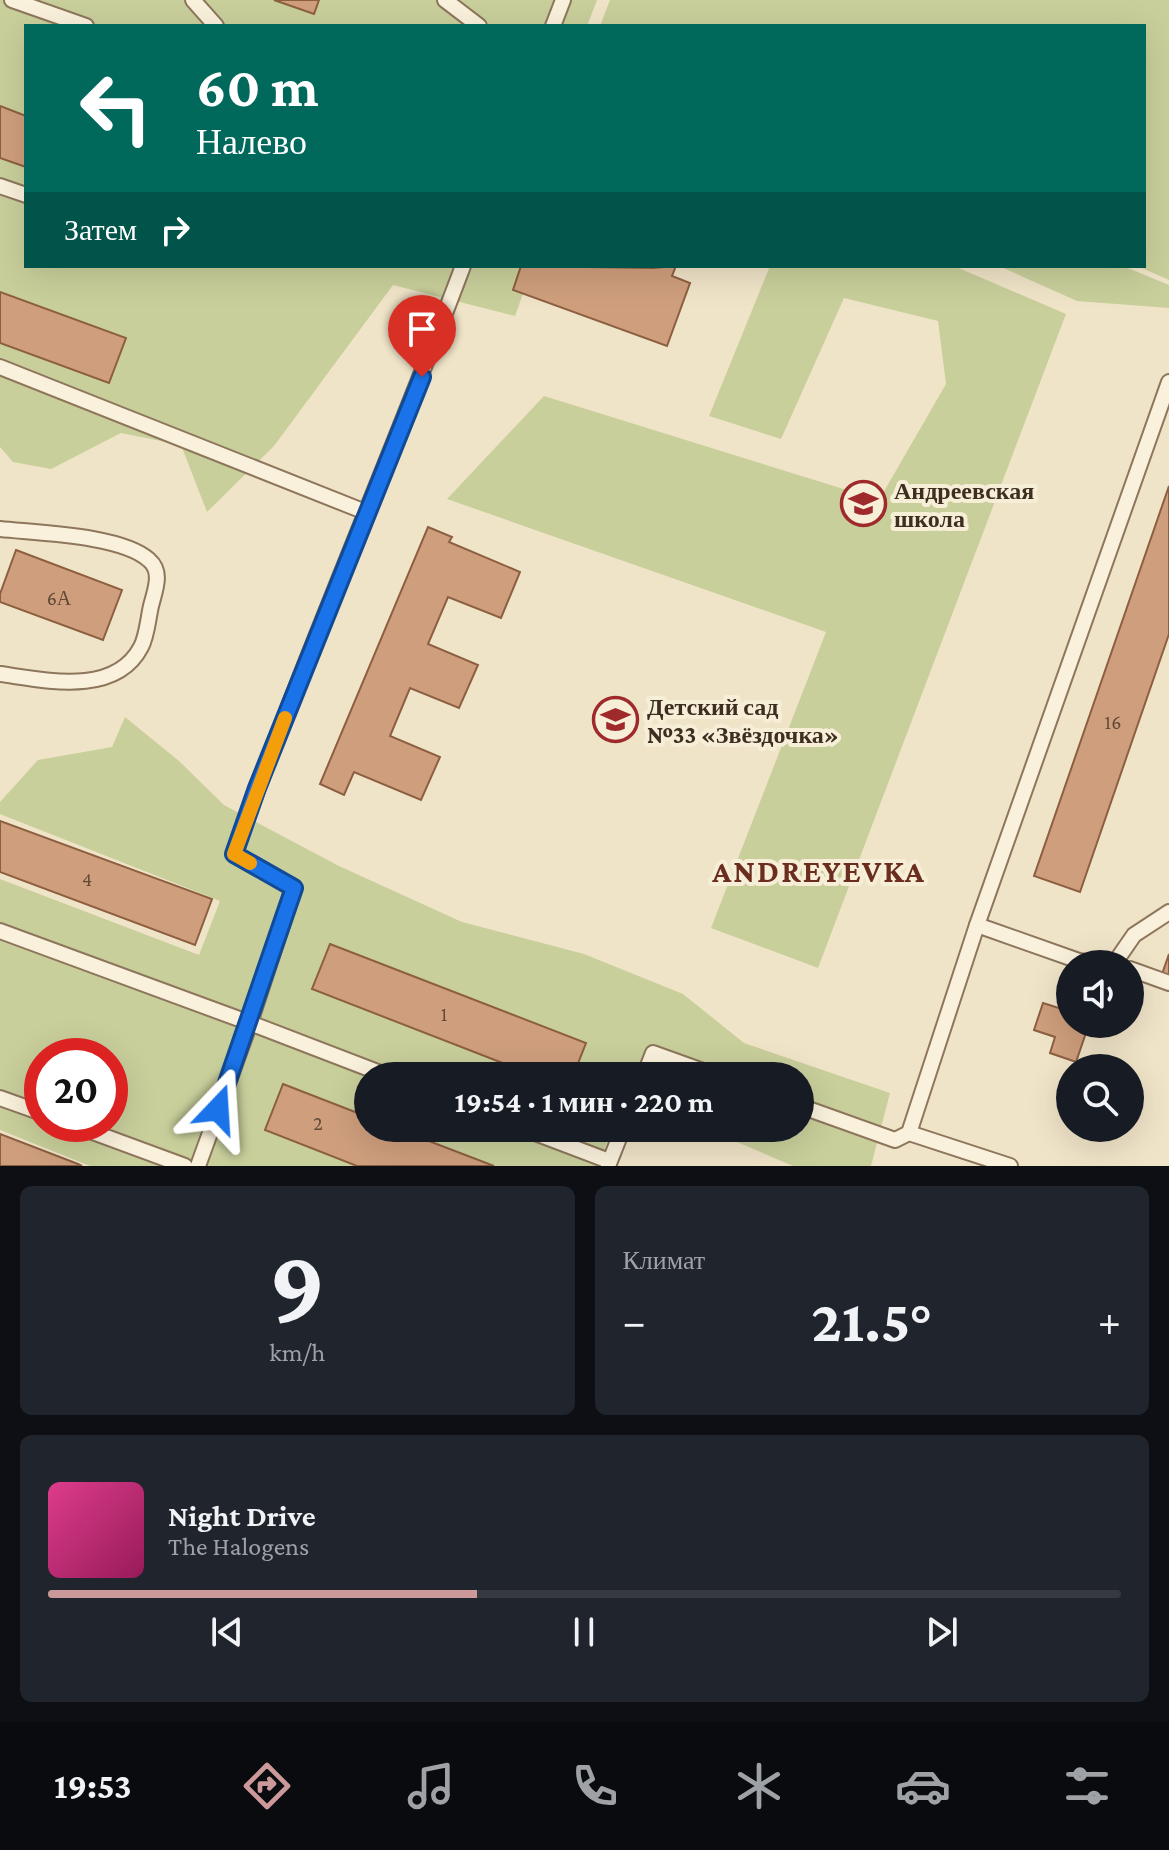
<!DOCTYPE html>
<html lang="ru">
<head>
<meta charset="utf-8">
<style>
  :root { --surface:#171b24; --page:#20242c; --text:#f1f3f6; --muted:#9ea1a6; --line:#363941; --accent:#cc999b }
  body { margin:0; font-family:"Crimson Pro",serif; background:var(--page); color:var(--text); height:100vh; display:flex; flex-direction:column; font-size:30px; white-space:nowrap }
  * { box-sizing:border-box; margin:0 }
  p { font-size:26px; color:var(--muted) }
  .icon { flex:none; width:44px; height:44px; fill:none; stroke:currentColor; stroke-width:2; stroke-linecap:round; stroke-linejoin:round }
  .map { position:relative; height:1166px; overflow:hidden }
  .side { display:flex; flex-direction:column; gap:20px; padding:20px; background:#0d0f14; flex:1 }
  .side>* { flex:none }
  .guide { position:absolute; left:24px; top:24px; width:1122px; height:244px; border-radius:0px; box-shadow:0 8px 32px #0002; background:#00695c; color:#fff; overflow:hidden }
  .fabs { position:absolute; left:1056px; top:950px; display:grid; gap:16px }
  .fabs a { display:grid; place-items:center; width:88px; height:88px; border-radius:50%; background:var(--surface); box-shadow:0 8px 32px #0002; font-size:40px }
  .speed { position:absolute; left:24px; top:1038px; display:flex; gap:16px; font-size:40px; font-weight:700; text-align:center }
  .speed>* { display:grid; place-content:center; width:104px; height:104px; border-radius:50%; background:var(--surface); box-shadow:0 8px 32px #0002; line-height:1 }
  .speed .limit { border:12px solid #d22; background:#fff; color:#111 }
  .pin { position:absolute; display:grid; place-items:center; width:68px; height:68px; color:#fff; margin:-82px -34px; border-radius:50% 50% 50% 0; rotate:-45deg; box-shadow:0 0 8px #0007 }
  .pin .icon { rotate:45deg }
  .me { position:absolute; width:88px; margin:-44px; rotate:20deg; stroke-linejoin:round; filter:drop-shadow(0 0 6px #0008) }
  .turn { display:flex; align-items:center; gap:28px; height:168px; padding:0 40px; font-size:36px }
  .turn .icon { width:104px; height:104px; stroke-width:2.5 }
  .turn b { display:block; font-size:56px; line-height:68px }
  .then { display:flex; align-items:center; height:76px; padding:0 40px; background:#0003; gap:16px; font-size:30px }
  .big { font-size:60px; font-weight:700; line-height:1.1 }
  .side .card { flex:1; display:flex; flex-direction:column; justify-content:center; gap:12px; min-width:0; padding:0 28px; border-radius:12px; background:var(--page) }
  .side .dial { align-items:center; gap:0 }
  .dial b { font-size:104px; line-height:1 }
  .song { display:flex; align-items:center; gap:24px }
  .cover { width:96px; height:96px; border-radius:12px; background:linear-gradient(135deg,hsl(330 70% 55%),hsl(330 70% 35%)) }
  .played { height:8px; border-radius:4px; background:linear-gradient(90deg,var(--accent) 40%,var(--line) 40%) }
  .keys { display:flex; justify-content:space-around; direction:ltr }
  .heat { display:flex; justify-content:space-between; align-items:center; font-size:44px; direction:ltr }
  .side .tiles { flex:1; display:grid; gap:20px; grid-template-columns:1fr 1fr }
  .card:last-child { grid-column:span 2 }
  .trip { position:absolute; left:354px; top:1062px; width:460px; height:80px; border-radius:40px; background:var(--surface); box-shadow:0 8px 32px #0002; font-weight:700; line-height:80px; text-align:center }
  .tabs { display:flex; height:128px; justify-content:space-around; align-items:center; background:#090b0e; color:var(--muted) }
  .tabs .icon { width:56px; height:56px }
  .tabs .active { color:var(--accent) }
  .tabs b { font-size:36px; color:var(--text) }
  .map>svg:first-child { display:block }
  .green { fill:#c9cf9b; fill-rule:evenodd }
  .building { fill:#cf9f7d; stroke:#8d5f41; stroke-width:2 }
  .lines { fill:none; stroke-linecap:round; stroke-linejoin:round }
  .service-casing { stroke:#8d765c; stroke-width:18 }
  .service { stroke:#faf1dc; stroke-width:14 }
  .route-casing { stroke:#114b97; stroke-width:20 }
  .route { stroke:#1a73e8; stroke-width:14 }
  .slow { stroke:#f59e0b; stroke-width:14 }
  .labels { text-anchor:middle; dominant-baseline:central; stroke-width:8; stroke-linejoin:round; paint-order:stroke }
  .number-label { font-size:20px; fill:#624a37 }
  .poi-label { font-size:24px; font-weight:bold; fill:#3d2e20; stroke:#f7eed8; text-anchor:start }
  .district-label { font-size:32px; font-weight:bold; letter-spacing:2px; fill:#6b2e1e; stroke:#f7eed8 }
</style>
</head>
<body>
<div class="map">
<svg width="1169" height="1166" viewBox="0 0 1169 1166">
  <rect width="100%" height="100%" fill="#f0e4c8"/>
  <g class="green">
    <polygon points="0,0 597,0 587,26 26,26 26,266 533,266 515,316 393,285 274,446 207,512 181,445 121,433 51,469 13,462 0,447"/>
    <polygon points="610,0 1169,0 1169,280 1137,266 1144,266 1144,26 600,26"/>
    <polygon points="770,266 954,266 1066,314 818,968 711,928 826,632 447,499 544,396 879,500 946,384 938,321 844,298 781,439 709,416"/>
    <polygon points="999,266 1123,266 1169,285 1169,308 1077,301"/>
    <path d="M 125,717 L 179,761 L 224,805 L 339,866 L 462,922 L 584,954 L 683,994 L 744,1043 L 890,1093 L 871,1166 L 793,1166 L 704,1128 L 800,1128 L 800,1076 L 368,1076 L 368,1128 L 611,1128 L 599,1166 L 90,1166 L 0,1130 L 0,879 L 199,955 L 220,901 L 0,814 L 0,802 L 38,760 L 112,747 ZM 42,1056 L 110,1056 L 110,1124 L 42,1124 Z"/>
  </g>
  <g class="building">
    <polygon points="274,0 319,0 314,14"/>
    <polygon points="0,106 26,116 26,167 0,158"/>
    <polygon points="521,266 653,268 676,266 672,276 690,283 667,346 513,290"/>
    <polygon points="0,292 126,338 109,383 0,343"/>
    <polygon points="1169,486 1169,634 1080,892 1034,876"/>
    <polygon points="428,527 452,537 449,542 520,572 501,618 448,597 428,644 478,665 459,708 410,688 390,736 440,757 421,800 354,772 344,795 320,784"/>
    <polygon points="16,550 122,590 103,640 0,602 0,594"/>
    <polygon points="0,821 212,899 195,945 0,872"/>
    <polygon points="330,944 586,1043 573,1076 536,1076 312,989"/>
    <polygon points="1169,954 1169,976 1162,974"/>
    <polygon points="1070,984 1070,1024 1089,1024 1076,1062 1050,1053 1055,1037 1034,1030 1043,1003 1062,1009"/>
    <polygon points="283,1084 368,1117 368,1128 395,1128 494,1166 357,1166 265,1130"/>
    <polygon points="0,1134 78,1164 82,1166 0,1166"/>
  </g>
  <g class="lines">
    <defs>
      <g id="service">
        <polyline points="12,0 86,26"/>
        <polyline points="193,0 216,26"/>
        <polyline points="445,0 479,26"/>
        <polyline points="553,26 563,0"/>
        <polyline points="0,186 26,195"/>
        <polyline points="0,367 368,513"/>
        <path d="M 0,529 C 37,533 122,535 149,560 C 163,572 155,590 151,606 C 148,619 147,636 141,647 C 115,697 44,680 0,674"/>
        <polyline points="977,925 1079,961 1098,964"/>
        <polyline points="0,931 250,1023 198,1166"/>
        <polyline points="1114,964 1134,935 1169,912"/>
        <polyline points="1130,969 1169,983"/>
        <path d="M 388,1076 L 250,1023 L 294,888 L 234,854 C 304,656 389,463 463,266"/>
        <polyline points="644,1076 653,1053 717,1076"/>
        <polyline points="0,1098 42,1113"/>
        <polyline points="800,1106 895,1140 909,1133 977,925 1169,382"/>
        <polyline points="71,1124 185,1166"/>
        <polyline points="522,1128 609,1161"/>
        <polyline points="909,1133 1010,1166"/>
        <polyline points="608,1166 623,1128"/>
      </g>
    </defs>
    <use href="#service" class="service-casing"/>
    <use href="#service" class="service"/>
  </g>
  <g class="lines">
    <defs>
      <polyline id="route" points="218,1109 294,888 234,854 257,788 422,377"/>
    </defs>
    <use href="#route" class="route-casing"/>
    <use href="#route" class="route"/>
    <polyline class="slow" points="250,863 234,854 285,718"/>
  </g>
  <defs>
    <symbol id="school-ring" viewBox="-11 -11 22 22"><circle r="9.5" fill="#f7eed8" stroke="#9e2a2b" stroke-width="1.5"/><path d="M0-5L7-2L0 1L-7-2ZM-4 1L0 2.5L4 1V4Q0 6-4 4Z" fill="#9e2a2b"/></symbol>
  </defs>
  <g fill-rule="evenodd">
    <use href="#school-ring" x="838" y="478" width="51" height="51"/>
    <use href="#school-ring" x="590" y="694" width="51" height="51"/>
  </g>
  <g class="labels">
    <g class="number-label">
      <text x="59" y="598">6А</text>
      <text x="1113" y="722">16</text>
      <text x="87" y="879">4</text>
      <text x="444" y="1014">1</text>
      <text x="318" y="1123">2</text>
    </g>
    <g class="poi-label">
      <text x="894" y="490">Андреевская<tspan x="894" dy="28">школа</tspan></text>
      <text x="647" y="706">Детский сад<tspan x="647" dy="28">№33 «Звёздочка»</tspan></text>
    </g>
    <g class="district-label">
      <text x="819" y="871">ANDREYEVKA</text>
    </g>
  </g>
</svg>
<div class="fabs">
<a><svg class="icon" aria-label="sound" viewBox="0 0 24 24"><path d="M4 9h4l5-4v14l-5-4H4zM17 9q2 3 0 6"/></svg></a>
<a><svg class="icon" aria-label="search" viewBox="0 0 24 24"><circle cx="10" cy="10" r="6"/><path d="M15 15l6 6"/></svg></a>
</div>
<div class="speed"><div class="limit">20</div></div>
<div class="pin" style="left:422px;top:377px;background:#d93025"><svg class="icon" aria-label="arrive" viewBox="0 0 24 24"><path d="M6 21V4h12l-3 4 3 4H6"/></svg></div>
<svg class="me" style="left:218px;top:1109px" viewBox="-20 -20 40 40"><path d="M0-17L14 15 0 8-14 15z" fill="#1a73e8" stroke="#fff" stroke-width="4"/></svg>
<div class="trip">19:54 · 1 мин · 220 m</div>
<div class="guide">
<div class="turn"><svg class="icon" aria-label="left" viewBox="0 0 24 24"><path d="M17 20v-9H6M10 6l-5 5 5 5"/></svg><div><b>60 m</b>Налево</div></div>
<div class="then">Затем<svg class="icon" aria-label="right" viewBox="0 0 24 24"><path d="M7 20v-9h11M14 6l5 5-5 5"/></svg></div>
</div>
</div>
<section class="side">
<div class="tiles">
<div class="card dial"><b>9</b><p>km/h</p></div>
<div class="card"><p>Климат</p>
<div class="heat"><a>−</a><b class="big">21.5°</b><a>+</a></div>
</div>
<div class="card">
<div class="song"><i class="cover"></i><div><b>Night Drive</b><p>The Halogens</p></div></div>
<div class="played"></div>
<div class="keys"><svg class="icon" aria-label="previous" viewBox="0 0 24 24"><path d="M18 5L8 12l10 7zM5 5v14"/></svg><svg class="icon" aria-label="pause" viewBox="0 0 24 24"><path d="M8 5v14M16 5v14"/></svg><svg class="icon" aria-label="next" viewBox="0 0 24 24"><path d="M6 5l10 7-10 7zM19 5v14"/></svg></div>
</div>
</div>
</section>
<nav class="tabs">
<b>19:53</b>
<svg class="icon active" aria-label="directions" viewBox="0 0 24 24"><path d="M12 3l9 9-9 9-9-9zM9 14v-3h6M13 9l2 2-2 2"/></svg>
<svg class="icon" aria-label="music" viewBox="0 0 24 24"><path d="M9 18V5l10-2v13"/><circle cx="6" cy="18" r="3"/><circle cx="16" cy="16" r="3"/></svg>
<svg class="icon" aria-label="phone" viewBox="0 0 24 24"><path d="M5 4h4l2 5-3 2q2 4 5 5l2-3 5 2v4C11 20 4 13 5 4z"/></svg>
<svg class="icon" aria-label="climate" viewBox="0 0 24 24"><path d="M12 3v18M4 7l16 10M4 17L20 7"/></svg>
<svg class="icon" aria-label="car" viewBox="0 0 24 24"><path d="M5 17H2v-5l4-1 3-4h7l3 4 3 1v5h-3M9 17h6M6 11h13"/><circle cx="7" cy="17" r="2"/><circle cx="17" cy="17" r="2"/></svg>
<svg class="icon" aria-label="filters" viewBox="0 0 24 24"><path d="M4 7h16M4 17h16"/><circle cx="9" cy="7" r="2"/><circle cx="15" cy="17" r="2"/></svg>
</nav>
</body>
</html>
